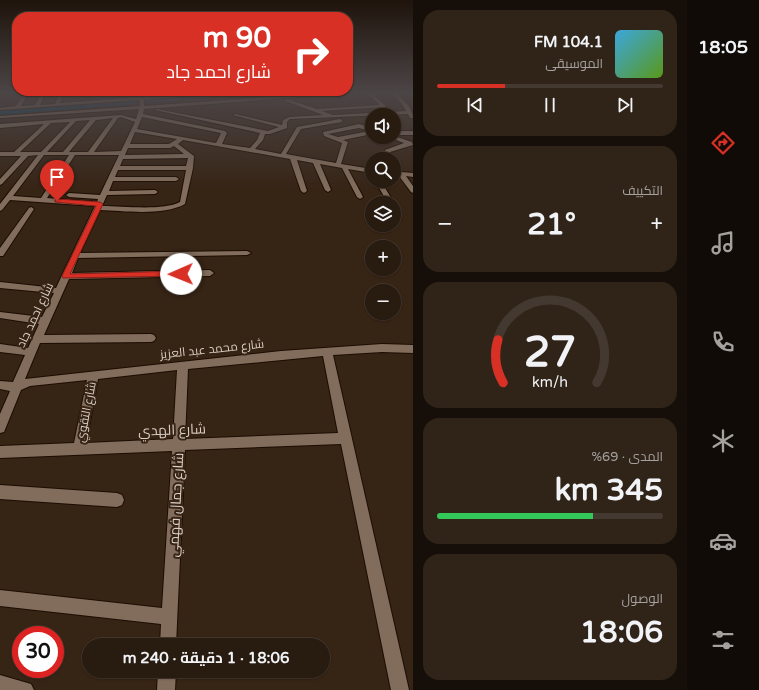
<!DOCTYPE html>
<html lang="ar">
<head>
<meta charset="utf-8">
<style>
  :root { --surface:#281b10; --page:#302419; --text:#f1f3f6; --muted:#a5a19f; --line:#443930; --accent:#d93025 }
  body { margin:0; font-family:"Varela Round",Cairo,sans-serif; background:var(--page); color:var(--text); direction:rtl; height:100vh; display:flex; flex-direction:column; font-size:15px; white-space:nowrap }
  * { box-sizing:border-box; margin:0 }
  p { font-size:13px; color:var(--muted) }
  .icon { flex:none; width:22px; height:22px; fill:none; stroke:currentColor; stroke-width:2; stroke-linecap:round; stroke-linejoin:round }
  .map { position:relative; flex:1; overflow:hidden; direction:ltr }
  .details { display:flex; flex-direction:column; gap:10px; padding:10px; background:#160f09; width:274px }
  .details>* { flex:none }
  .guide { position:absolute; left:12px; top:12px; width:341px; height:84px; border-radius:16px; box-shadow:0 1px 3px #0004,0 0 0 1px var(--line); direction:rtl; background:#d93025; color:#fff; overflow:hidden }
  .fabs { position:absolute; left:365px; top:108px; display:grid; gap:8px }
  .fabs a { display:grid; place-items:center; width:36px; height:36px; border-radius:50%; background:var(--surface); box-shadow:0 1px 3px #0004,0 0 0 1px var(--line); font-size:20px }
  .speed { position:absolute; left:12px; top:626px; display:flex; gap:8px; font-size:20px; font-weight:700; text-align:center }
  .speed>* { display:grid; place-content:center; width:52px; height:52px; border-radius:50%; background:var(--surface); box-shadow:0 1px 3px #0004,0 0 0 1px var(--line); line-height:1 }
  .speed .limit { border:6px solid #d22; background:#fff; color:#111 }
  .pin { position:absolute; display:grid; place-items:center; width:34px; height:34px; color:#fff; margin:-41px -17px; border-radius:50% 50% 50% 0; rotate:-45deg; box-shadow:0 0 4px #0007 }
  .pin .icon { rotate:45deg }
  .me { position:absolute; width:44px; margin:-22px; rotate:269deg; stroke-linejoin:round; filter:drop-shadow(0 0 3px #0008) }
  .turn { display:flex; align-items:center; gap:14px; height:84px; padding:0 16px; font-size:18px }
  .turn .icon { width:52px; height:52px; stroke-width:2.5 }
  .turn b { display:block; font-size:28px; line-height:34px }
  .big { font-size:30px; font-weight:700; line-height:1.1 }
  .details .tile { flex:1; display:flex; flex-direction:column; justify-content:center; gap:6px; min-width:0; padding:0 14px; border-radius:16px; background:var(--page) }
  .details .dial { align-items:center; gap:0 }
  .dial svg { height:104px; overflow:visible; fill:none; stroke:var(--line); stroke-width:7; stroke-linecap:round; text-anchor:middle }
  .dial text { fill:var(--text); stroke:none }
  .song { display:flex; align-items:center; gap:12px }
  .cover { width:48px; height:48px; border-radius:6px; background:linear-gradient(135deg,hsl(200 70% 55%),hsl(90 70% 35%)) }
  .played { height:4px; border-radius:2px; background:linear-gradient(90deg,var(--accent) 30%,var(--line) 30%) }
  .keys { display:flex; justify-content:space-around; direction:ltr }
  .heat { display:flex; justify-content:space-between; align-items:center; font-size:22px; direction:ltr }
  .charge { height:6px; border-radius:3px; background:linear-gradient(90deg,#34c759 69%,var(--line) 0) }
  .trip { position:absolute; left:82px; top:638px; width:248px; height:40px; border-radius:20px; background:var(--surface); box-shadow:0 1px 3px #0004,0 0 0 1px var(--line); font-weight:700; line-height:40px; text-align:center; direction:rtl }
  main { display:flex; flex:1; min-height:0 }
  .dock { display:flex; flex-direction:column; width:72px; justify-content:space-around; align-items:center; background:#100b06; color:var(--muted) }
  .dock .icon { width:28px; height:28px }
  .dock .selected { color:var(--accent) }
  .dock b { font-size:18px; color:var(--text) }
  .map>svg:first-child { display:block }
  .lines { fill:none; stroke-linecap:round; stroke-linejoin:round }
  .canal { fill:#004264; fill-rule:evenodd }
  .minor-casing { stroke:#1d0d02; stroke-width:2 }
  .minor { fill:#826d5c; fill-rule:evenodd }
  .route { fill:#d93025; stroke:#8d1f18 }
  .labels { text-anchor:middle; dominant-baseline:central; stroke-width:4; stroke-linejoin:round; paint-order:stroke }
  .street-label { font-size:12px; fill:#dbcfc6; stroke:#362415 }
  .near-street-label { font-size:14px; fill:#dbcfc6; stroke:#362415 }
</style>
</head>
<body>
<main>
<nav class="dock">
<b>18:05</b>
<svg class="icon selected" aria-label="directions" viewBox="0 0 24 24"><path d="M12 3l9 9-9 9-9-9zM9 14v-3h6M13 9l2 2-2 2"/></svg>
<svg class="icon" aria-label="music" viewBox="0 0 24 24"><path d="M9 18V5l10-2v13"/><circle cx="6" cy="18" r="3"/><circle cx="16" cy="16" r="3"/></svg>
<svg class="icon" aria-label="phone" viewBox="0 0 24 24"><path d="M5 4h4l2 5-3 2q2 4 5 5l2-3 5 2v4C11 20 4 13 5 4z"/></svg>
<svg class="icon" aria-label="climate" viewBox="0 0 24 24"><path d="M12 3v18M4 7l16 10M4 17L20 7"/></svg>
<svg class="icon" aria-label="car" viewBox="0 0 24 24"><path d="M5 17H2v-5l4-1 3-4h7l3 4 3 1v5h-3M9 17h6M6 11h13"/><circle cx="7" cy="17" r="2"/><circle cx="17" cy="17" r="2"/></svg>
<svg class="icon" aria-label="filters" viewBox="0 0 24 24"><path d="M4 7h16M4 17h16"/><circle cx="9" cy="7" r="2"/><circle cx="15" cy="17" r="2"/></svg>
</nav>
<section class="details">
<div class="tile">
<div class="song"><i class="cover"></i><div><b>104.1 FM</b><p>الموسيقى</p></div></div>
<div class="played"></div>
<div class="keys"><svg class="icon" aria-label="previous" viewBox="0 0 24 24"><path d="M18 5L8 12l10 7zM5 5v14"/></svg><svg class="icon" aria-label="pause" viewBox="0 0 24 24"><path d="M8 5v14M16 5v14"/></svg><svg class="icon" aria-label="next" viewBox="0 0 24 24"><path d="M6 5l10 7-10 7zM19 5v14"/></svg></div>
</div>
<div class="tile"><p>التكييف</p>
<div class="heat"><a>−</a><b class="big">21°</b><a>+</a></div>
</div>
<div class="tile dial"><svg viewBox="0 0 100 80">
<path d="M14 69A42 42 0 1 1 86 69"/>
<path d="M14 69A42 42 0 0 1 10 36" stroke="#d93025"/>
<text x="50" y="56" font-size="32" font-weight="700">27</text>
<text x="50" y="72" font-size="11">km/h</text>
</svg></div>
<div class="tile"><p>المدى · 69%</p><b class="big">345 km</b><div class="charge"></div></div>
<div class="tile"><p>الوصول</p><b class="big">18:06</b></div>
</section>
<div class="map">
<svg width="413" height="690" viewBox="0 0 413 690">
  <rect width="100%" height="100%" fill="#362415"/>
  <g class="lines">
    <polygon class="canal" points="252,92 279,92 0,115 0,111"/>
    <defs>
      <g id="minor">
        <path d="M 25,92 L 29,92 L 21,106 L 35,105 L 42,92 L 46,92 L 40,105 L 55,104 L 60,92 L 64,92 L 60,103 L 139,97 L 139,92 L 143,92 L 144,97 L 208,92 L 234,92 L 144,100 L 144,106 L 337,92 L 365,92 L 144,109 L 143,114 L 225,131 L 227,133 L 222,144 L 250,148 L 257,140 L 260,133 L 155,110 L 157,109 L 268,131 L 279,127 L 233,115 L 235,114 L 282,125 L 283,120 L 289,117 L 323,115 L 285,101 L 287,99 L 317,109 L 380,105 L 365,92 L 370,92 L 386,106 L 384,107 L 322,111 L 333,115 L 406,111 L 402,104 L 390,92 L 395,92 C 402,99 413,107 413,118 L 410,118 L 408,114 L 290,119 L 287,122 L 287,128 L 270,134 L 265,134 L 263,140 L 255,149 L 281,154 L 297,127 L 340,119 L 342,120 L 342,122 L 301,129 L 286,154 L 336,163 L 342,143 L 324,136 L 323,132 L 359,124 L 372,128 L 372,134 L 343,140 L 348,142 L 341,164 L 372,169 L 372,173 L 348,169 L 363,197 L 360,199 L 357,197 L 342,168 L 320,164 L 331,190 L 328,192 L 325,190 L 313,163 L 297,160 L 307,191 L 304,193 L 301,191 L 290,159 L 183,140 L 178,144 L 194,156 L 193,168 L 185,204 C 164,216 125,211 100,210 L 80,253 L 247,251 L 251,253 L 247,255 L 78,258 L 72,273 L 210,270 L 214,273 L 210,276 L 69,279 L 44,335 L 151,334 L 154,335 L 156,338 L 154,341 L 151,342 L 40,343 L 25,379 L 281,351 L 382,344 L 413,345 L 413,353 L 382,352 L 333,355 L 409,690 L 391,690 L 341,444 L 185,450 L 176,645 L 160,645 L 161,624 L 0,606 L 0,590 L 162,608 L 172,451 L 0,458 L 0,446 L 74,443 L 87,380 L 30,386 L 21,390 L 4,432 L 0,433 L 0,414 L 10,391 L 0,389 L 0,381 L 13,382 L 25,355 L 0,352 L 0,344 L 28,348 L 39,324 L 0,318 L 0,312 L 42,317 L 54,293 L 0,288 L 0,282 L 56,288 L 95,206 L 10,200 L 2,210 L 0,211 L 0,204 L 38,155 L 28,156 L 2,184 L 0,185 L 0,179 L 21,156 L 0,156 L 0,152 L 14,152 L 44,124 L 0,128 L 0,124 L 121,115 L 136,119 L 139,109 L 0,118 L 0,116 L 140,106 L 139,100 L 0,110 L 0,108 L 16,106 ZM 121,117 L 135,122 L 121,151 L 94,152 L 118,118 ZM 142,117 L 221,133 L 216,143 L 137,129 ZM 113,118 L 88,152 L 69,152 L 96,120 ZM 90,120 L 63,152 L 47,152 L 76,121 ZM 70,122 L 41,152 L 20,152 L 51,123 ZM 359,128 L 370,131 L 338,137 L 328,134 ZM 135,132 L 177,139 L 169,144 L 130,144 ZM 174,146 L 184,154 L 125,155 L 128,148 L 170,148 ZM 44,155 L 69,155 L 41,198 L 13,196 ZM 75,155 L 119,155 L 100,195 L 69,193 L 66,195 L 69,197 L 98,199 L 97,202 L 47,198 ZM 188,158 L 186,166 L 120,166 L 123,159 ZM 118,170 L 186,170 L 180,202 C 163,211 122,206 102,206 L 107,195 L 155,194 L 158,192 L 155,190 L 109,191 L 113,181 L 176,181 L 179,179 L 176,177 L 115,177 ZM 323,356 L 338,433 L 185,439 L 188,369 ZM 177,370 L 173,439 L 86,443 L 98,379 Z"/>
        <rect x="394" y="131" width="19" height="4"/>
        <polygon points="394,136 412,142 413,145 390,152 389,159 383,159 385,150 404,143 388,137"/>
        <polygon points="401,172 413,173 413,177 406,176 413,186 413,193 411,192 399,176 394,175 394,173"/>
        <polygon points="375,181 381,181 394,203 394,204 388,203"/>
        <polygon points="31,207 34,209 3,256 0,256 0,248 29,208"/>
        <polygon points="0,485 117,493 122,495 124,500 122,505 117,507 0,499"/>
        <polygon points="158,671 176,671 175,690 157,690"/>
        <polygon points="0,675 31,684 34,690 0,690"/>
      </g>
    </defs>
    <use href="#minor" class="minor-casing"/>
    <use href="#minor" class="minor"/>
  </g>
  <linearGradient id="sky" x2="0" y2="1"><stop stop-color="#1e140c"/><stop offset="0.49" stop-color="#4c4546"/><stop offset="1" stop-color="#4c4546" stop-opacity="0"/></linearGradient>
  <rect width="413" height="189" fill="url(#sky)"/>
  <polygon class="route" points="57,199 100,202 103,204 70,274 181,271 185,274 181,276 63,278 62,276 96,206 55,202 55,200"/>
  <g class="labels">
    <g class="street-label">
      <text transform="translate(35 315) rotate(-65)">شارع احمد جاد</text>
      <text transform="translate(212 349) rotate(-6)">شارع محمد عبد العزيز</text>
      <text transform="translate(86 412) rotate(-79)">شارع التقوي</text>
    </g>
    <g class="near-street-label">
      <text transform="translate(172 430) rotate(-2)">شارع الهدي</text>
      <text transform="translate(176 505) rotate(-87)">شارع جمال فهمي</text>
    </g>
  </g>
</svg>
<div class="fabs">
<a><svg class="icon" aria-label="sound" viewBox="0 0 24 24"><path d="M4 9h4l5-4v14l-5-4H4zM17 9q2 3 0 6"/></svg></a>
<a><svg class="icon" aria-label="search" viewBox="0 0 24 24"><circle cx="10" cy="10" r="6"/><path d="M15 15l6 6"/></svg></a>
<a><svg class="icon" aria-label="layers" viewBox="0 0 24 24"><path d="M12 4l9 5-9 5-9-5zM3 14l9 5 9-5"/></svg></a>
<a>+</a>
<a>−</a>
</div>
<div class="speed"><div class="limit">30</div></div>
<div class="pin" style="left:57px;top:201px;background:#d93025"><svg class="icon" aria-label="arrive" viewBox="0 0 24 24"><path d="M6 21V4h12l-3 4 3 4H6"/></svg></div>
<svg class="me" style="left:181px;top:274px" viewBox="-20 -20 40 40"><circle r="19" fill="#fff"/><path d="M0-13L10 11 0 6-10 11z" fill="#d93025"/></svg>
<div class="trip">18:06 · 1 دقيقة · 240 m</div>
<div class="guide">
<div class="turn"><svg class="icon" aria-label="right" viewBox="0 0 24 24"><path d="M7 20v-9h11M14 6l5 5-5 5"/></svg><div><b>90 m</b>شارع احمد جاد</div></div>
</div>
</div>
</main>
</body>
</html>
